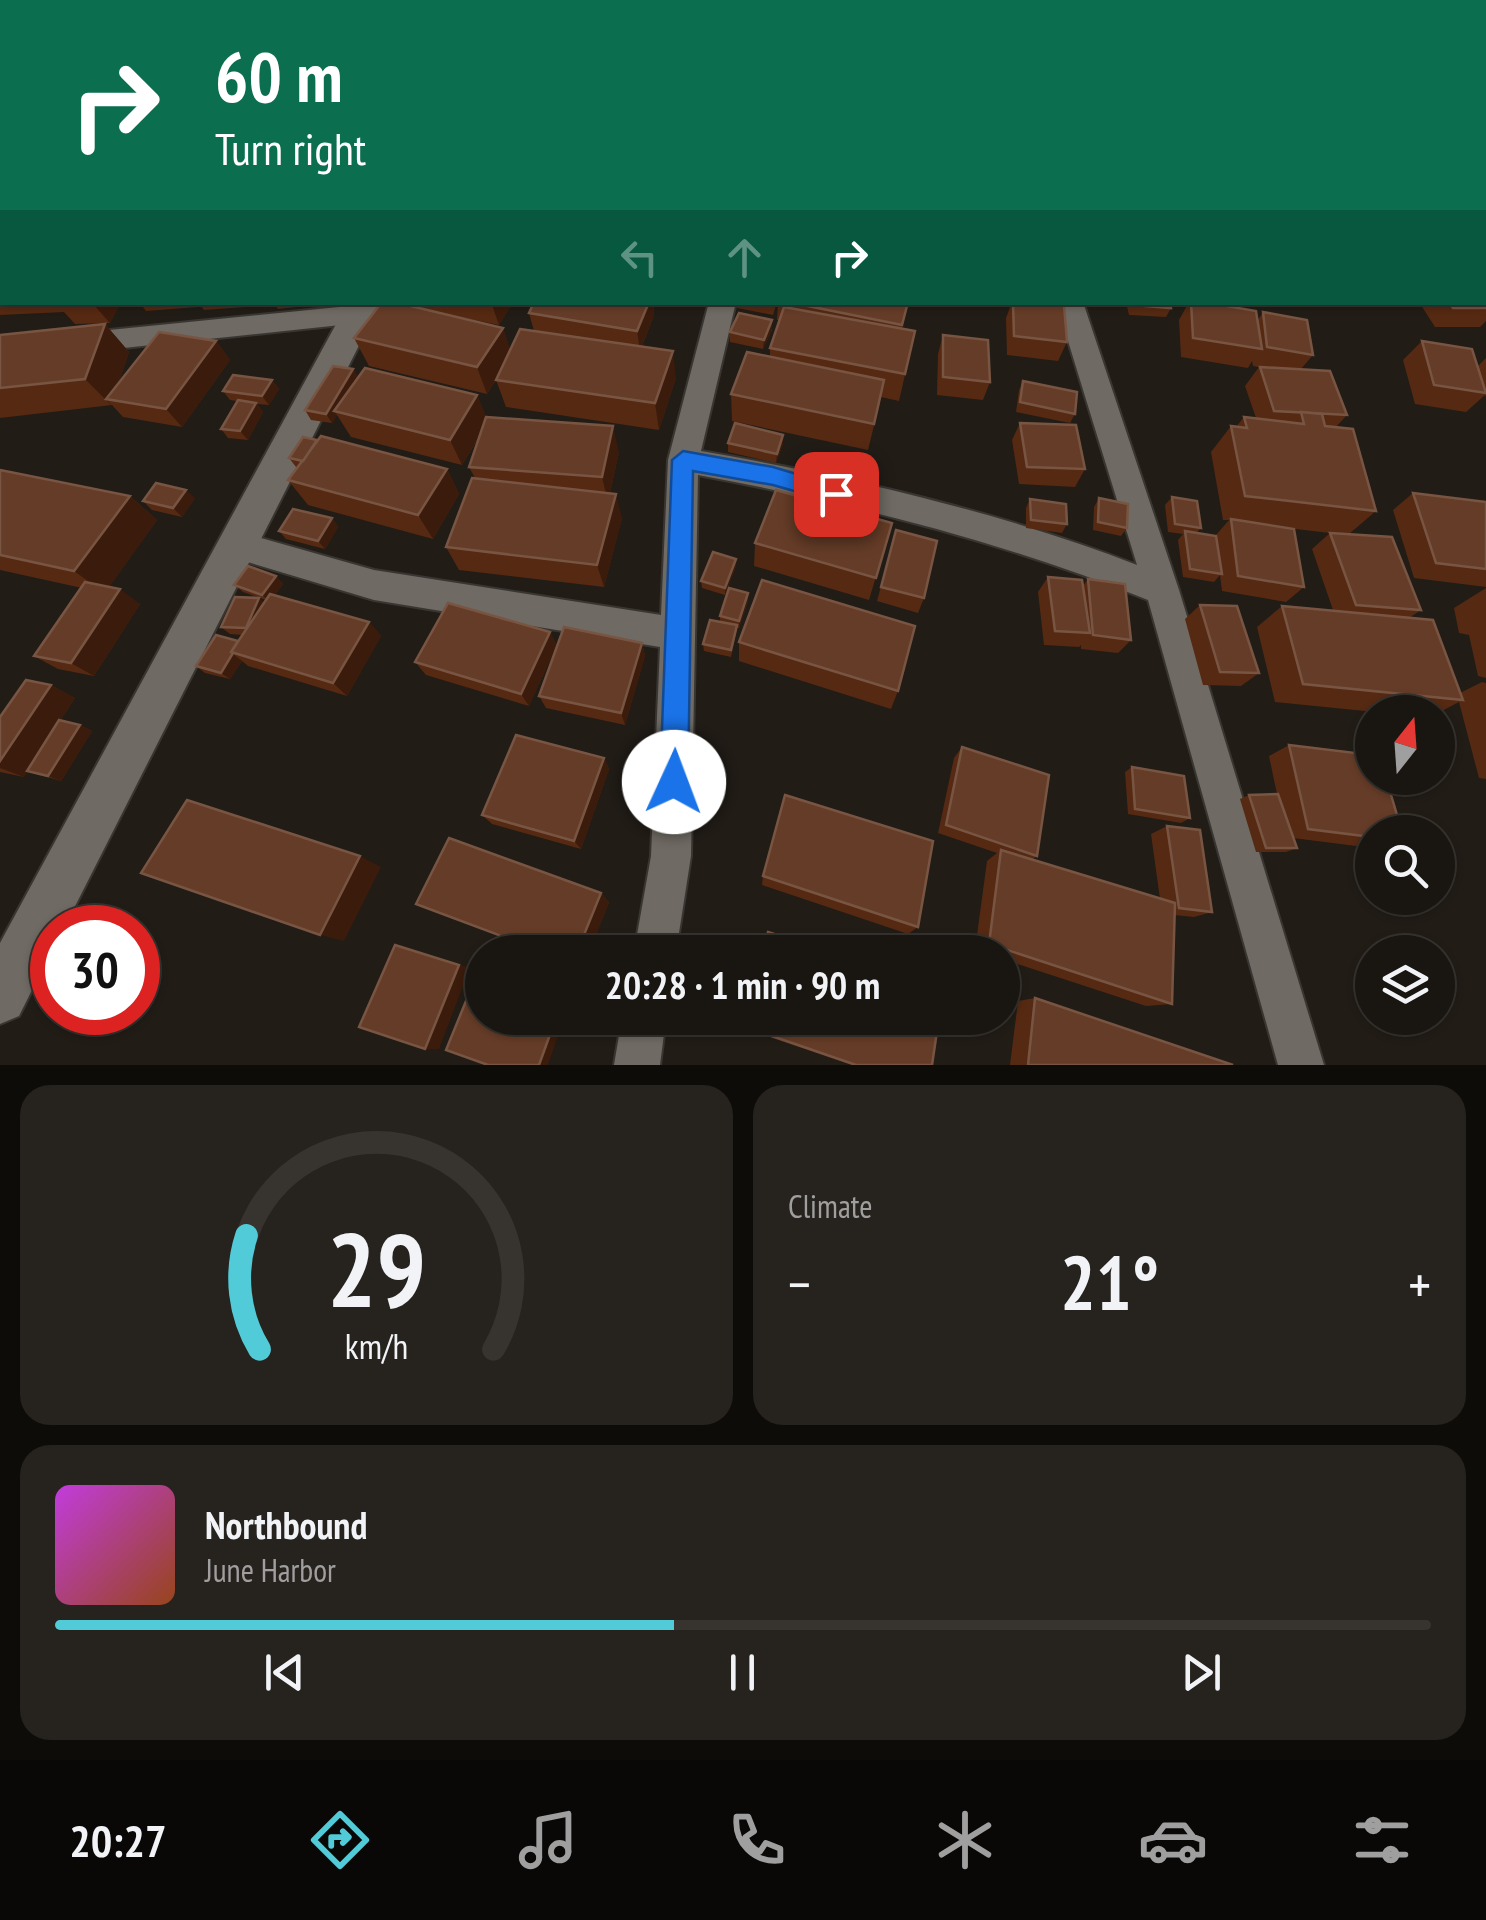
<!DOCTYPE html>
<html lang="en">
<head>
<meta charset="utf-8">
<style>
  :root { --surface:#191510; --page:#26221e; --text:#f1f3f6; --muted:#9f9f9f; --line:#373430; --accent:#52cbd8 }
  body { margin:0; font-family:"PT Sans Narrow",sans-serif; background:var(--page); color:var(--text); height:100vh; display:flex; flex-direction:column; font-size:38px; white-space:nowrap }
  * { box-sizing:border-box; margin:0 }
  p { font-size:32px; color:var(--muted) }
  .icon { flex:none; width:55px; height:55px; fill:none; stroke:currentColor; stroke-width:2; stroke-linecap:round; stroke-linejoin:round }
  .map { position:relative; height:1065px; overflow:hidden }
  .side { display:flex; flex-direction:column; gap:20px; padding:20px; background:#0e0c09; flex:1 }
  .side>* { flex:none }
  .hud { position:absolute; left:0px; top:0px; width:1488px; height:305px; box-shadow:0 2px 8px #0004,0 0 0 2px var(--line); background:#0b6e4f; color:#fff; overflow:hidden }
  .needle { width:65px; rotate:17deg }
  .controls { position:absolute; left:1355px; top:695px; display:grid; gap:20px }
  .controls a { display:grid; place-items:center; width:100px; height:100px; border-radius:50%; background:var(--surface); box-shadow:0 2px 8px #0004,0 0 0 2px var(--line); font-size:50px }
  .speed { position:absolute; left:30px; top:905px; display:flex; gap:20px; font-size:50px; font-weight:700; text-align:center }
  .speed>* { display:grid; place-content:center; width:130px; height:130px; border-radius:50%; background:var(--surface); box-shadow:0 2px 8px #0004,0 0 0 2px var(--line); line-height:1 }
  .speed .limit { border:15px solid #d22; background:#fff; color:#111 }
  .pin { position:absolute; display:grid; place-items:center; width:85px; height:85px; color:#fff; margin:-42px; border-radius:20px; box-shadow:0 5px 15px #0006 }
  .me { position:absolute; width:110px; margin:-55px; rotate:2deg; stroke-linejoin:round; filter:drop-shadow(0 0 8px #0008) }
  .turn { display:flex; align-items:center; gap:35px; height:210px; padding:0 50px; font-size:45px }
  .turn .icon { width:130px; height:130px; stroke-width:2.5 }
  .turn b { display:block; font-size:70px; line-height:85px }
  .lanes { display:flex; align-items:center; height:95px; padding:0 50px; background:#0003; justify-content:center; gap:50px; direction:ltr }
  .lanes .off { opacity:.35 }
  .big { font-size:75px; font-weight:700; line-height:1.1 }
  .side .widget { flex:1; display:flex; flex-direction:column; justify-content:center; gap:15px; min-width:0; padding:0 35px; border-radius:30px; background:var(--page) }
  .side .dial { align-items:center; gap:0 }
  .dial svg { height:260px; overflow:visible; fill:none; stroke:var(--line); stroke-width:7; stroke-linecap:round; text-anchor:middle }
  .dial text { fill:var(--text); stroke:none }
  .song { display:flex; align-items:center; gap:30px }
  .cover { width:120px; height:120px; border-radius:15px; background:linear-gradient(135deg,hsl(290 70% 55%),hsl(20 70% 35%)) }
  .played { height:10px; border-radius:5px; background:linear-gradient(90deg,var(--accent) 45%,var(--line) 45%) }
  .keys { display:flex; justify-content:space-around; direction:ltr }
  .heat { display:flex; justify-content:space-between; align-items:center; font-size:55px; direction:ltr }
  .side .tiles { flex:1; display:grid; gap:20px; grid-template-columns:1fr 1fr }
  .widget:last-child { grid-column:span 2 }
  .trip { position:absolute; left:465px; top:935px; width:555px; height:100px; border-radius:50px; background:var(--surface); box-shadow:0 2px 8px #0004,0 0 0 2px var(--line); font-weight:700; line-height:100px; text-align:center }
  .dock { display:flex; height:160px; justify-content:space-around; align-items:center; background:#0a0806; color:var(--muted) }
  .dock .icon { width:70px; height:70px }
  .dock .current { color:var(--accent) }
  .dock b { font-size:45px; color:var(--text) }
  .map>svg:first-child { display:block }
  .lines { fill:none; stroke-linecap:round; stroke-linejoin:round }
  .minor-casing { stroke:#393632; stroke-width:4 }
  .tertiary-casing { stroke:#393632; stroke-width:4 }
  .minor { fill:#6f6a63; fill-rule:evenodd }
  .tertiary { fill:#6f6a63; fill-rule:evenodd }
  .wall { fill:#562912 }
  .shaded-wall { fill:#3b1b0b }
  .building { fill:#653c27; stroke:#785543; stroke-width:2.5 }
  .route { fill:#1a73e8; stroke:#114b97; stroke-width:2.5 }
</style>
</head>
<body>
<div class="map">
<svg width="1486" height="1065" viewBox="0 0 1486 1065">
  <rect width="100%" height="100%" fill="#211c16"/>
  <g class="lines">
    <defs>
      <g id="minor">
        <polygon points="1038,0 1058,0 1058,2 1039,2"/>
        <polygon points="1486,141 1486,156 1485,156 1485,141"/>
        <rect x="1485" y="166" width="1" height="15"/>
        <polygon points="2,178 2,195 0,196 0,179"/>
        <rect x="0" y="234" width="2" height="16"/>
        <path d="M 709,302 L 736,302 L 701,451 C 845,476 1001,512 1137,565 L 1056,302 L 1083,302 L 1179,590 L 1324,1065 L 1278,1065 L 1148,600 C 1005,542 850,503 698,475 L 691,856 L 676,952 L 634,952 L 651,856 L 660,647 L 374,600 L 224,555 L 220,545 L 224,535 L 236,531 L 374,570 L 661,615 L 668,460 Z"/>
        <polygon points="359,305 373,315 369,322 0,361 0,341"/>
        <polygon points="622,1018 666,1018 660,1065 614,1065"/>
      </g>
      <polygon id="tertiary" points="348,302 381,302 64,928 52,928 52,950 19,1016 0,1024 0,943"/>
    </defs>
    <use href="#minor" class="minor-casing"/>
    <use href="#tertiary" class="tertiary-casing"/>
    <use href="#minor" class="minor"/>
    <use href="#tertiary" class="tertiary"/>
  </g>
  <g class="wall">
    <polygon points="135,0 184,0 185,1 136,2"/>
    <polygon points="228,0 329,0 328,2 230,2"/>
    <polygon points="442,0 487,0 485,2 443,2"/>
    <polygon points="1081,0 1220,0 1221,2 1081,2"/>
    <polygon points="1222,0 1328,0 1331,2 1224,2"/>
    <polygon points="0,259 2,259 2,302 121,302 110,323 75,324 64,312 0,315"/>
    <polygon points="1486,289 1486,321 1480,327 1435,327 1419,302 1485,302"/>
    <polygon points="139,302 325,302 325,304 278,309 274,303 273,305 204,310 199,304 198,307 146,311"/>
    <polygon points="382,302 513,302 499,325 440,313 503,328 510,350 534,331 529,313 534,302 653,302 654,315 642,346 676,378 659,430 506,407 496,380 487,394 369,366 354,338"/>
    <polygon points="737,302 777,302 773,315 737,308"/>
    <polygon points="778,302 908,302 902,328 915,331 899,401 881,397 868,450 732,421 731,394 770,357 770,348 780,320 777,320"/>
    <polygon points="1012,302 1045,302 1067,342 1058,361 1007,355 1006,318"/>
    <polygon points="1126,302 1170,302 1171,308 1166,317 1129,315"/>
    <polygon points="1189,302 1204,302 1258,320 1263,312 1313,355 1301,369 1347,415 1336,427 1376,511 1349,534 1421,610 1409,618 1460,693 1482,682 1486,683 1486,779 1479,778 1459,702 1438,713 1375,712 1275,702 1257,627 1282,606 1333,610 1312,549 1330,533 1287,528 1304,587 1286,602 1222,591 1220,575 1214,582 1183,577 1178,540 1183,534 1168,532 1165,505 1172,497 1201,528 1196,533 1217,544 1216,535 1229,520 1223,520 1211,452 1231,426 1236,427 1244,417 1256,418 1245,386 1259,367 1253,366 1252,361 1248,368 1181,357 1179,320"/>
    <polygon points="772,320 772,330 763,349 730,342 730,332"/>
    <polygon points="105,324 129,352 119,382 216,341 230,360 182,427 123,417 112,405 0,418 0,335"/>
    <polygon points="943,335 990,382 983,400 937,395 938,354"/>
    <polygon points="1422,341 1478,366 1486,358 1486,397 1485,395 1466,412 1415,404 1403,360"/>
    <polygon points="353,369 358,377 477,395 486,417 619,452 610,493 622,518 604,587 459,570 446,547 475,478 469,467 479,437 462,465 351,437 337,415 332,423 311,420 305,410"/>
    <polygon points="272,380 279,389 269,405 257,404 263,412 248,440 228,438 221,429 237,401 230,400 223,391"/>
    <polygon points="1023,381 1075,414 1070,423 1016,412 1019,390"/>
    <polygon points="1020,423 1085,469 1075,487 1019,484 1012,440"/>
    <polygon points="728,443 783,444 776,463 728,452"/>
    <polygon points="289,458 447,469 459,494 433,539 308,505 288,480 298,467 296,467"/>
    <polygon points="0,470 130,496 157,520 109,587 140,604 94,676 58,669 34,656 82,588 0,570"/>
    <polygon points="1413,493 1486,502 1486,587 1414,578 1393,510"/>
    <polygon points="195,498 182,517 152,510 143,501"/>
    <polygon points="1099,498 1127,528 1121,536 1093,530 1094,507"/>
    <polygon points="1030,499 1067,524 1062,533 1026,528 1026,508"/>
    <polygon points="332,518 338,527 325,549 286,539 279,531"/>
    <polygon points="892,523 869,600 754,566 755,543"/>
    <polygon points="896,530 924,598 918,613 877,601"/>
    <polygon points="736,566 725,595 702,588 701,581"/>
    <polygon points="276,576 283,584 275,595 369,622 381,636 347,696 248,666 242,661 230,679 205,673 196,666 238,641 243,635 230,634 221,627 264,603 266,600 243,592 234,585"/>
    <polygon points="1048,577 1083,586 1088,579 1131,640 1118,653 1081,649 1081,645 1079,647 1044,645 1038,592"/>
    <polygon points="1486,588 1486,678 1478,676 1469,635 1459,633 1454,608"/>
    <polygon points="748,593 748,601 739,628 737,628 731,657 704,651 703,644 720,621 720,616"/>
    <polygon points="1200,605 1259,673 1241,686 1203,685 1185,619"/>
    <polygon points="550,632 557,646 642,643 645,656 625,725 546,708 539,696 556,647 529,706 426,675 415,662"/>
    <polygon points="739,642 898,691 891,709 739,661"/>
    <polygon points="51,685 75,698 60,721 80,725 92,731 61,781 27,771 24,777 0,772 0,717"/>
    <polygon points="1289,745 1372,832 1372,848 1293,838 1297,848 1286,852 1256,852 1240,799 1249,795 1277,794 1269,756"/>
    <polygon points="962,747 1037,856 1032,860 1160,899 1151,834 1167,826 1212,912 1194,917 1174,915 1172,1004 1146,1006 1002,959 1002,952 981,952 975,950 987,861 997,853 938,833 954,758"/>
    <polygon points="604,758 609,769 581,849 492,824 482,815"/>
    <polygon points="1132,767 1190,818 1181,823 1128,814 1125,772"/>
    <polygon points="763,876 918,927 908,934 762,885"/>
    <polygon points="601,893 609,902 589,952 541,952 416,904"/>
    <polygon points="1035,998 1233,1065 1010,1065 1018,1001"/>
    <polygon points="745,1018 932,1065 852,1065 743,1028"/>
  </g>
  <g class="shaded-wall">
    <polygon points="467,0 487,0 485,2 468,2"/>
    <polygon points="94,302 121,302 110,323 93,304"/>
    <polygon points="491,302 513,302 499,325"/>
    <polygon points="649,302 653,302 654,315 640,350 637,331"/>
    <polygon points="772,320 772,330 763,349 764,340"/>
    <polygon points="105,324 129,352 113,400 106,399 112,406 85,379"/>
    <polygon points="503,328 512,355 487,394 477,367"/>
    <polygon points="216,341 230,360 182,427 166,409"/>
    <polygon points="673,351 676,378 659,430 655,403"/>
    <polygon points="353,369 359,378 334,411 337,415 332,423 326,414"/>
    <polygon points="272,380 279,389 269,405 262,396"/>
    <polygon points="477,395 488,421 462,465 450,440"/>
    <polygon points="256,403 263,412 248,440 240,431"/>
    <polygon points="613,426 619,452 608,502 602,477"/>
    <polygon points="783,435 783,444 776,463 777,454"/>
    <polygon points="447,469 459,494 433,539 418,515"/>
    <polygon points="186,490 195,498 182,517 173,508"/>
    <polygon points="616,494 622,518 604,587 597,565"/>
    <polygon points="130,496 157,520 105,593 74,571"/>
    <polygon points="332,518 338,527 325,549 318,541"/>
    <polygon points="736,559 736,566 725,595 725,588"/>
    <polygon points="276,576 283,584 270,602 262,595"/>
    <polygon points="120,589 140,604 94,676 71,663"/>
    <polygon points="748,593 748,601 739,628 739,621"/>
    <polygon points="259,598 267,606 246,628"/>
    <polygon points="369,622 381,636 347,696 333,683"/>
    <polygon points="550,632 557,646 529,706 521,694"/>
    <polygon points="642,643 645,656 625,725 621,713"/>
    <polygon points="233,654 242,661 230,679 221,673"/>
    <polygon points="51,685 75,698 24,777 0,768 0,761"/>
    <polygon points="80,725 92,731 61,781 48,776"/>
    <polygon points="604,758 609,769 581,849 574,841"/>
    <polygon points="360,856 381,867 344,941 320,935"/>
    <polygon points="601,893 609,902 589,952 577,952"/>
    <polygon points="395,945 470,968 439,1049 425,1049"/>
    <polygon points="556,1018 564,1018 548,1065 539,1065"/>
  </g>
  <g class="building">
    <polygon points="605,0 698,0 696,2 603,2"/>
    <polygon points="711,0 799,0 799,2 710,2"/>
    <rect x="824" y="0" width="77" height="2"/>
    <polygon points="929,0 1002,0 1001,2 928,2"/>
    <polygon points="1235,0 1284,0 1286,2 1237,2"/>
    <polygon points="1286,0 1328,0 1331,2 1288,2"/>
    <polygon points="0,259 2,259 2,294 0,295"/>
    <polygon points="1485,288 1486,308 1453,308 1449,302 1485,302"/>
    <polygon points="58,302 94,302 93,304 57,305"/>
    <polygon points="382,302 394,302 503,328 477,367 354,338"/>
    <polygon points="534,302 649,302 637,331 529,313"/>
    <polygon points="788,302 908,302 902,325"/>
    <polygon points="1013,302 1045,302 1064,305 1067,342 1014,336"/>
    <polygon points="1133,302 1170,302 1171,308 1134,305"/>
    <polygon points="1191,302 1204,302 1256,311 1262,349 1193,338"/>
    <polygon points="784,307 915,331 905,374 770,348"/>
    <polygon points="1263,312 1307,320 1313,355 1267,347"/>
    <polygon points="739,313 772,320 764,340 730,332"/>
    <polygon points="105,324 85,379 0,388 0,335"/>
    <polygon points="520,329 673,351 655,403 496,380"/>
    <polygon points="159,332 216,341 166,409 106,399"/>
    <polygon points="943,335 988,340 990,382 943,377"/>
    <polygon points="1422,341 1472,349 1486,393 1434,385"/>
    <polygon points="747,352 884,380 874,424 731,394"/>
    <polygon points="333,366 353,369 326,414 305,410"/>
    <polygon points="1260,367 1330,371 1347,415 1274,411"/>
    <polygon points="365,368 477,395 450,440 334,411"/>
    <polygon points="233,375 272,380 262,396 223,391"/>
    <polygon points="1023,381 1077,392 1075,414 1020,402"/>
    <polygon points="238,400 256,403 240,431 221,429"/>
    <polygon points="1301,412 1322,414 1325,426 1353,429 1376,511 1245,496 1231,426 1247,428 1244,417 1304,424"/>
    <polygon points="486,417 613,426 602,477 469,467"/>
    <polygon points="735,423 783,435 777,454 728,443"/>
    <polygon points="1020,423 1076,425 1085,469 1027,467"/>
    <polygon points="321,436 447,469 418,515 288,480"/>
    <polygon points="303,437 317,440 303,461 289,458"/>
    <polygon points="0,470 130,496 74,571 0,555"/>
    <polygon points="472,478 616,494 597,565 446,547"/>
    <polygon points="156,483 186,490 173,508 143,501"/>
    <polygon points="776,490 892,523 876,578 755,543"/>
    <polygon points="1413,493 1486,502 1486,569 1436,563"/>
    <polygon points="1172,497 1197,501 1201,528 1175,524"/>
    <polygon points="1099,498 1128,504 1127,528 1098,522"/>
    <polygon points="1030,499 1066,504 1067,524 1031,520"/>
    <polygon points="293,509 332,518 318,541 279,531"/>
    <polygon points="1231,519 1294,529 1304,587 1238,576"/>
    <polygon points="896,530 937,541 924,598 881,587"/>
    <polygon points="1185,531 1216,536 1222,574 1190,569"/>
    <polygon points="1330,533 1392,537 1421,610 1356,605"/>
    <polygon points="713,552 736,559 725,588 701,581"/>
    <polygon points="248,566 276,576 262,595 234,585"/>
    <polygon points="1048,577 1082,580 1090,633 1055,631"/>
    <polygon points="1088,579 1125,584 1131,640 1093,635"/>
    <polygon points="762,580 915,626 898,691 739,642"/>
    <polygon points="85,582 120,589 71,663 34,656"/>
    <polygon points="729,588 748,593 739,621 720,616"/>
    <polygon points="270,594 369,622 333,683 231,652"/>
    <polygon points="235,597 259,598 246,628 221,627"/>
    <polygon points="448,603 550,632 521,694 415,662"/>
    <polygon points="1200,605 1237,606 1259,673 1220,672"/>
    <polygon points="1282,606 1433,620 1463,700 1303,684"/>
    <polygon points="710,620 737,625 731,650 703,644"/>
    <polygon points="564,627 642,643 621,713 539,696"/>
    <polygon points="216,635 238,641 231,652 233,653 221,673 196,666"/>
    <polygon points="26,680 51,685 0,761 0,717"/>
    <polygon points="59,720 80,725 48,776 27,771"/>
    <polygon points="516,735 604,758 574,841 482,815"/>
    <polygon points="1289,745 1372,755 1372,778 1386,778 1402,832 1372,832 1372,837 1308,829"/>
    <polygon points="962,747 1049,775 1037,856 946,825"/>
    <polygon points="1132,767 1184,776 1190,818 1135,809"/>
    <polygon points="1278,794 1297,848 1266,848 1249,795"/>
    <polygon points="785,795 933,841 918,927 763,876"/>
    <polygon points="187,800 360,856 320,935 141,873"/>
    <polygon points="1167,826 1200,830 1212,912 1179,908"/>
    <polygon points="449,838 601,893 577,952 544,952 416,904"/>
    <polygon points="1001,850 1175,903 1172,1004 989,944"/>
    <polygon points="768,932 831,952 763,952"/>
    <polygon points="395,945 459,965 425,1049 359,1027"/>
    <polygon points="477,974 482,976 482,1018 556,1018 539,1065 488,1065 446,1050"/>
    <polygon points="1035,998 1233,1065 1028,1065"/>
    <polygon points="745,1018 939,1018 932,1065 856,1065 743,1026"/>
  </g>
  <polygon class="route" points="683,451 773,467 844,488 847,494 836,503 773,485 693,471 688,782 684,792 674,796 664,792 660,782 672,460"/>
</svg>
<div class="controls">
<a><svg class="needle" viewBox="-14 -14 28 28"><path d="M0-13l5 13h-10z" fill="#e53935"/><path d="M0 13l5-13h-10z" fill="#9f9f9f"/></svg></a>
<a><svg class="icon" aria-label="search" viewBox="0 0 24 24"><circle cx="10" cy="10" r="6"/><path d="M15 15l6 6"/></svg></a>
<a><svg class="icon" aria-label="layers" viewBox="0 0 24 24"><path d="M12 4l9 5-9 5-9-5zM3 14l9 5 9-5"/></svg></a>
</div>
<div class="speed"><div class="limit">30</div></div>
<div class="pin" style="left:836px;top:494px;background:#d93025"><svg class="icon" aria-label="arrive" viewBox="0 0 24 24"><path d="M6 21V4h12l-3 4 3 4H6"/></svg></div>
<svg class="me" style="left:674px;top:782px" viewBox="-20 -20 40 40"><circle r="19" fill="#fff"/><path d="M0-13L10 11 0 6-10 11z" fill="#1a73e8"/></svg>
<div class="trip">20:28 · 1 min · 90 m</div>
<div class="hud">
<div class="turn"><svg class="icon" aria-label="right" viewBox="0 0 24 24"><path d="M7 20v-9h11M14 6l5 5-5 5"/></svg><div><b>60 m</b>Turn right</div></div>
<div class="lanes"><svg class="icon off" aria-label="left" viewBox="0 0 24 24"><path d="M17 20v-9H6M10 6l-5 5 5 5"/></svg><svg class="icon off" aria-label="ahead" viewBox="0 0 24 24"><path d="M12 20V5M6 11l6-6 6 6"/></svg><svg class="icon" aria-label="right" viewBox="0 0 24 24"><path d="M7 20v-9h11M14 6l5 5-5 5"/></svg></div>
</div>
</div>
<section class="side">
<div class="tiles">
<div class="widget dial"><svg viewBox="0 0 100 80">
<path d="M14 69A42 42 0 1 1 86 69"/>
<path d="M14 69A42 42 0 0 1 10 34" stroke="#52cbd8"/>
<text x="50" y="56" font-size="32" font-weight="700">29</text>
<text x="50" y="72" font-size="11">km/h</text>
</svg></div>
<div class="widget"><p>Climate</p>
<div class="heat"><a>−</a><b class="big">21°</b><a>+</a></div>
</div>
<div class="widget">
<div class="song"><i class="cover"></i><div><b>Northbound</b><p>June Harbor</p></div></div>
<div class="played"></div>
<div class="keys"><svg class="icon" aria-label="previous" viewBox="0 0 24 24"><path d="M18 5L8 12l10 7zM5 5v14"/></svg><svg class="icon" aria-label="pause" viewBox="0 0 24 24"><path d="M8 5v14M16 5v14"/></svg><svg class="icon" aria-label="next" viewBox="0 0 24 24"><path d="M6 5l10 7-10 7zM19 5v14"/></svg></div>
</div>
</div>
</section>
<nav class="dock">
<b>20:27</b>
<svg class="icon current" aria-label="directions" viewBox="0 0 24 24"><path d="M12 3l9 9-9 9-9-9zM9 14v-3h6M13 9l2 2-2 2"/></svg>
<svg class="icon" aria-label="music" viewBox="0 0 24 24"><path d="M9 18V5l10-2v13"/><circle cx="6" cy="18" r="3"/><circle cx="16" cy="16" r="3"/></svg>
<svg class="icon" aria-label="phone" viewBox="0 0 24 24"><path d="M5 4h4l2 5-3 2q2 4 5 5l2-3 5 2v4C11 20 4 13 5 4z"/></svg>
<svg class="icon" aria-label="climate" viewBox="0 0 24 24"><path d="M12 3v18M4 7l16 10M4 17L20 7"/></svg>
<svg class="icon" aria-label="car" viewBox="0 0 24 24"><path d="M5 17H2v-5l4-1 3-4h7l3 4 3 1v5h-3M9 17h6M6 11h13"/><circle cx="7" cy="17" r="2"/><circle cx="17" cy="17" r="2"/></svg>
<svg class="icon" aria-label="filters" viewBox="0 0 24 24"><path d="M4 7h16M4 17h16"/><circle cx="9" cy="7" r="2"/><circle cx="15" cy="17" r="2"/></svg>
</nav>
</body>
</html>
